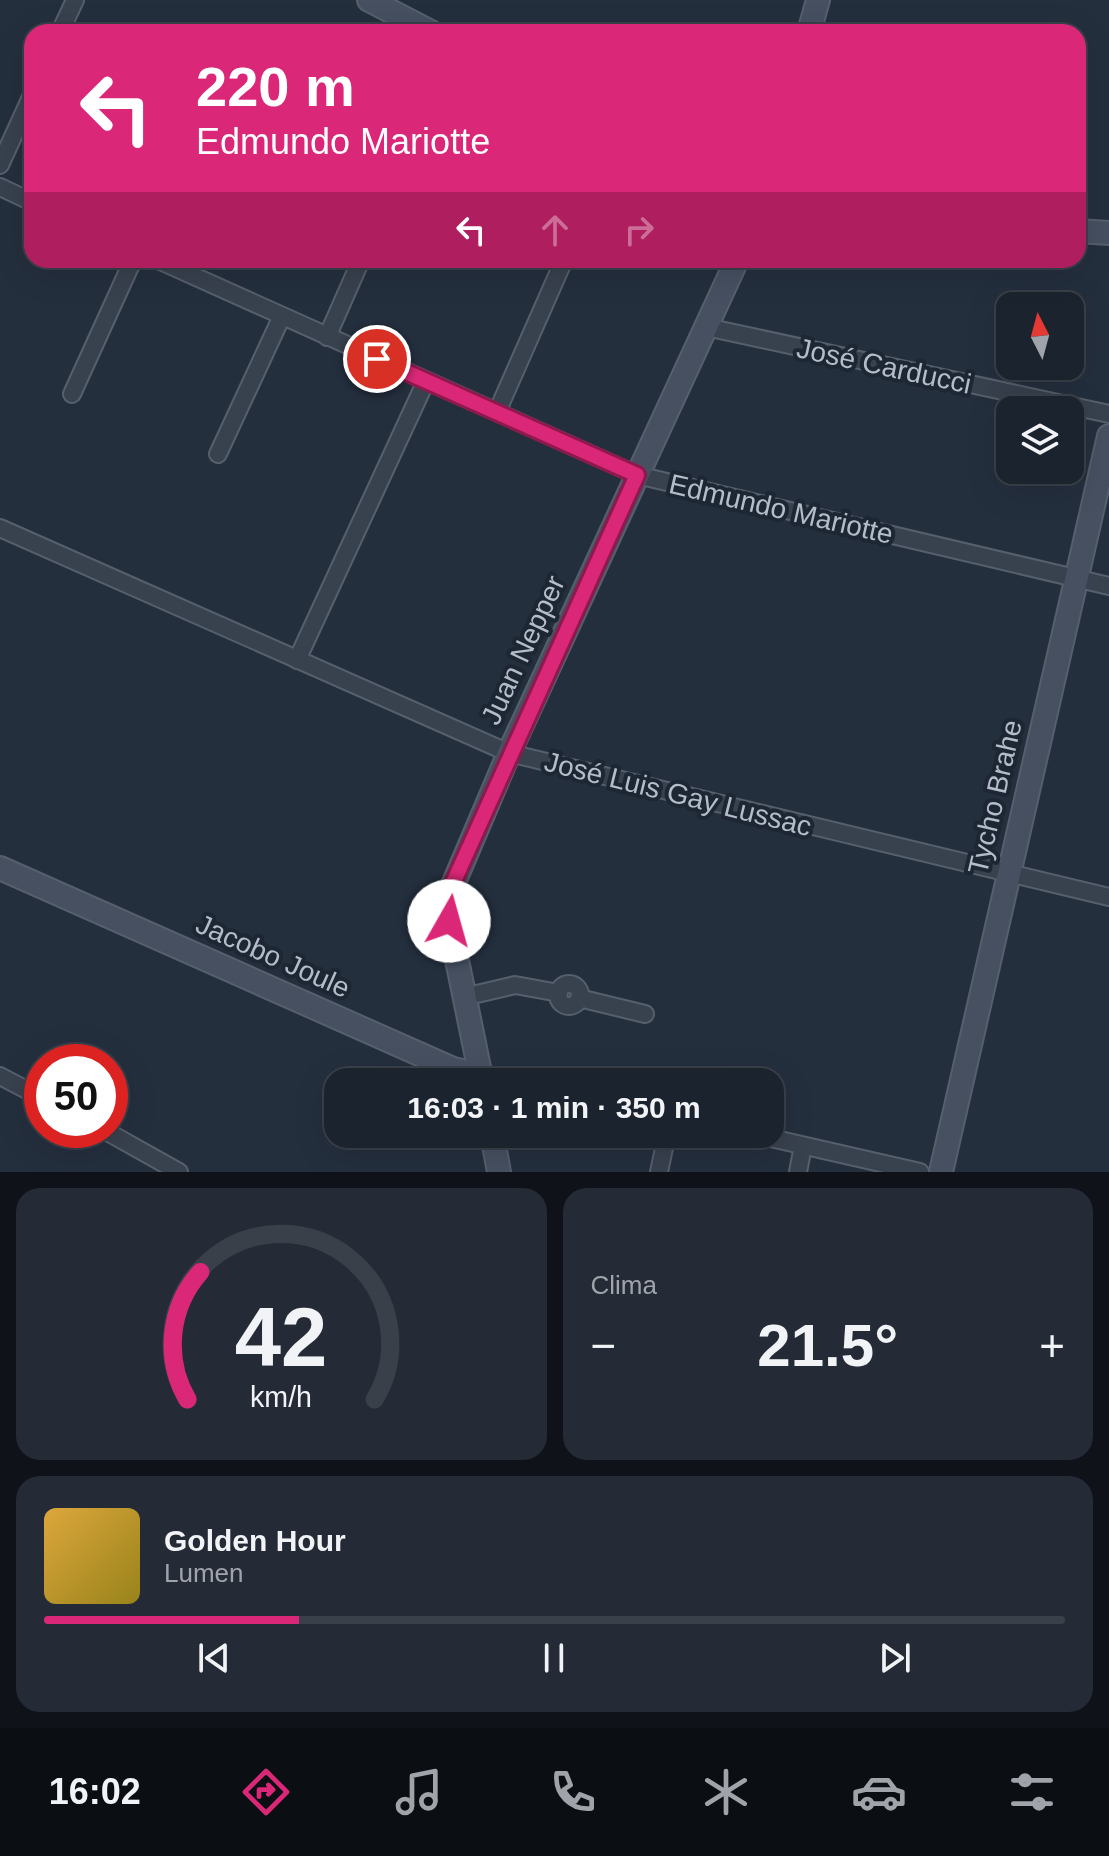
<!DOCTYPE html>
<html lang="es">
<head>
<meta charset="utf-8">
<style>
  :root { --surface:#1b232e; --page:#242b36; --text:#f1f3f6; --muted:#a0a4aa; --line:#39404a; --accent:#db2777 }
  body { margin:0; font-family:Arial,sans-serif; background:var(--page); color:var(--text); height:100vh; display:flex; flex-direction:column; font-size:30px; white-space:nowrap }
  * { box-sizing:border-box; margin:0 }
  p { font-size:26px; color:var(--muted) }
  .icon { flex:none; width:44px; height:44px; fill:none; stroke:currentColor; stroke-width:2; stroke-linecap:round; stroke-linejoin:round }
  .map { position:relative; height:1172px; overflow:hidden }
  .drawer { display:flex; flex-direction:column; gap:16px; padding:16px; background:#0f1319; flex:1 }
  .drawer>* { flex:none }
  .hud { position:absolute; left:24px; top:24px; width:1062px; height:244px; border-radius:24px; box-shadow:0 8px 32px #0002,0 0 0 2px var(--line); background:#db2777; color:#fff; overflow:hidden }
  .needle { width:52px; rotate:354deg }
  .buttons { position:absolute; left:996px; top:292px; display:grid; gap:16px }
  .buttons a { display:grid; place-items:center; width:88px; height:88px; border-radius:16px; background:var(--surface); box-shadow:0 8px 32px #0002,0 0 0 2px var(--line); font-size:40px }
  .speed { position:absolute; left:24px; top:1044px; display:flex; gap:16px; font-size:40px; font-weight:700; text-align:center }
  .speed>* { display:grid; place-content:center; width:104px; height:104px; border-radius:50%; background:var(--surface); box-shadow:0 8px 32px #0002,0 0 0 2px var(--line); line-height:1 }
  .speed .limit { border:12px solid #d22; background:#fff; color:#111 }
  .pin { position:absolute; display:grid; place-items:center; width:68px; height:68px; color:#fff; margin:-34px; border:4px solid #fff; border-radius:50%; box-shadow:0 2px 8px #0007 }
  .me { position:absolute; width:88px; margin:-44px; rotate:7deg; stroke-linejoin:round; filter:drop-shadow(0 0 6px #0008) }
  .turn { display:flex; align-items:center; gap:28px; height:168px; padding:0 40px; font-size:36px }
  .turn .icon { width:104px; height:104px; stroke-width:2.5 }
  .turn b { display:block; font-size:56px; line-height:68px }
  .lanes { display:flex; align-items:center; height:76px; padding:0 40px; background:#0003; justify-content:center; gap:40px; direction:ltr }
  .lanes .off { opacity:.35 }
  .big { font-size:60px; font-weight:700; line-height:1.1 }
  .drawer .widget { flex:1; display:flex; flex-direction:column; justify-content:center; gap:12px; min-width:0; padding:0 28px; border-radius:24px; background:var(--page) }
  .drawer .dial { align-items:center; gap:0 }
  .dial svg { height:208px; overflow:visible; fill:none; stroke:var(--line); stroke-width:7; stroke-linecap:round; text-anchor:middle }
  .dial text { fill:var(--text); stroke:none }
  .song { display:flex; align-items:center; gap:24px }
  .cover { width:96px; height:96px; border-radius:12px; background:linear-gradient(135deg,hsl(40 70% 55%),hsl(50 70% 35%)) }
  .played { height:8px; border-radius:4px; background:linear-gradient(90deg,var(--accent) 25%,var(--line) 25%) }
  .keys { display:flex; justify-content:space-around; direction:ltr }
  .heat { display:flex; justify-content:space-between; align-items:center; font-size:44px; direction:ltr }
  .drawer .tiles { flex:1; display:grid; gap:16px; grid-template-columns:1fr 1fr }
  .widget:last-child { grid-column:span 2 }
  .trip { position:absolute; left:324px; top:1068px; width:460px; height:80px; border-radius:24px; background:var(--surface); box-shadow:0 8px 32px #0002,0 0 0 2px var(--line); font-weight:700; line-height:80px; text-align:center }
  .dock { display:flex; height:128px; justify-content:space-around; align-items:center; background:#0b0e12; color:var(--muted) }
  .dock .icon { width:56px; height:56px }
  .dock .on { color:var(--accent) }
  .dock b { font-size:36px; color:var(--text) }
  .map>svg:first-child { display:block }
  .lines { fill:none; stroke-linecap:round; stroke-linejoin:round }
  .minor-casing { stroke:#565f6c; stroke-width:20 }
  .secondary-casing { stroke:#565f6c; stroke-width:26 }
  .minor { stroke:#38414e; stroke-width:16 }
  .secondary { stroke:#465061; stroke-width:22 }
  .route-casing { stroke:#8e194d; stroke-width:20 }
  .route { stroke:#db2777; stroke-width:14 }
  .labels { text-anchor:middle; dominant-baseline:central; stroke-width:8; stroke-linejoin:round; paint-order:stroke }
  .street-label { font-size:28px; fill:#b4bcc9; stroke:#1d2633 }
</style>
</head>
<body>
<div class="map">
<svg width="1109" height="1172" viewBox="0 0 1109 1172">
  <rect width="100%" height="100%" fill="#242f3e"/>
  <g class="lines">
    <defs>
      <g id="minor">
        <polyline points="60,32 75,0"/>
        <polyline points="0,165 32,95"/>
        <polyline points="0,187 32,202"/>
        <polyline points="158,260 637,475 1109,586"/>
        <polyline points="706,327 1109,414"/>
        <polyline points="327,337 361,260"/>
        <polyline points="72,394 133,260"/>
        <polyline points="497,412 564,260"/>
        <polyline points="218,454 282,316"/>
        <polyline points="0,528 509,753 1109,897"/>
        <polyline points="297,660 426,381"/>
        <circle cx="569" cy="995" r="11"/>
        <polyline points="464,997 515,985 559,993"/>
        <polyline points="579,998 645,1014"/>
        <polyline points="480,1075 526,1082"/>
        <polyline points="0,1076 42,1098"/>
        <polyline points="104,1130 179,1172"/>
        <polyline points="753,1134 920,1172"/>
        <polyline points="659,1172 667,1134"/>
        <polyline points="798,1172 803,1146"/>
      </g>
      <g id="secondary">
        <polyline points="369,0 431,32"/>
        <polyline points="809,32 818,0"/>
        <polyline points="1078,231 1109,233"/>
        <polyline points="0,868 453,1069 480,1075"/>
        <polyline points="482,1082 449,921 450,892 509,753 737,260"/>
        <polyline points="492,1134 499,1172"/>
        <polyline points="941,1172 1109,436"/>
      </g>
    </defs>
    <use href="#minor" class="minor-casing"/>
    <use href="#secondary" class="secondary-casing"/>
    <use href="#minor" class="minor"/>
    <use href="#secondary" class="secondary"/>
  </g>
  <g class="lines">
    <defs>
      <polyline id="route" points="377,359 637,475 454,881 448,906 449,921"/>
    </defs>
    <use href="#route" class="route-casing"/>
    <use href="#route" class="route"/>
  </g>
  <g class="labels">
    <g class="street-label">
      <text transform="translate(884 366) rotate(12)">José Carducci</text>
      <text transform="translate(781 509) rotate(13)">Edmundo Mariotte</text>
      <text transform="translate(523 650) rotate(-65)">Juan Nepper</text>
      <text transform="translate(678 794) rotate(14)">José Luis Gay Lussac</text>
      <text transform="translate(995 797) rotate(-77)">Tycho Brahe</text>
      <text transform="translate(273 956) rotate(24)">Jacobo Joule</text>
    </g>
  </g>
</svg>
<div class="buttons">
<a><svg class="needle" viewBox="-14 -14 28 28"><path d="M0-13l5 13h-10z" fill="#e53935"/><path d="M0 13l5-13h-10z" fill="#a0a4aa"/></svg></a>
<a><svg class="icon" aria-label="layers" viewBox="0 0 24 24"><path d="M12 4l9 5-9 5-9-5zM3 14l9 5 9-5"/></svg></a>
</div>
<div class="speed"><div class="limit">50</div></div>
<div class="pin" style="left:377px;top:359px;background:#d93025"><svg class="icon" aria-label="arrive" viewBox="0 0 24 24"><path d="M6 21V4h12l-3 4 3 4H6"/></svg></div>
<svg class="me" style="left:449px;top:921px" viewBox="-20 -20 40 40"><circle r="19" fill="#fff"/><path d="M0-13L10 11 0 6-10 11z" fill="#db2777"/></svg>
<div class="trip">16:03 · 1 min · 350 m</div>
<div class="hud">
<div class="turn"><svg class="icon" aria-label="left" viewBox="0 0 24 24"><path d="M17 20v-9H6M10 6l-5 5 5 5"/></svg><div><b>220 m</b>Edmundo Mariotte</div></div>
<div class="lanes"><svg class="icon" aria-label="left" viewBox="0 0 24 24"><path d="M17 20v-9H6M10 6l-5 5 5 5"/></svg><svg class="icon off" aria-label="ahead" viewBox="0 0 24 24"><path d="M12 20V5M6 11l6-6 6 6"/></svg><svg class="icon off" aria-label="right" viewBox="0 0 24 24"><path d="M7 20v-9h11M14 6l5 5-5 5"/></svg></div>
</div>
</div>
<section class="drawer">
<div class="tiles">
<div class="widget dial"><svg viewBox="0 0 100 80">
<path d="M14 69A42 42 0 1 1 86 69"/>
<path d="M14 69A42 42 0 0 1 19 20" stroke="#db2777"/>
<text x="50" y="56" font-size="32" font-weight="700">42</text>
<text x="50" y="72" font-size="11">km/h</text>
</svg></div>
<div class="widget"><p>Clima</p>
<div class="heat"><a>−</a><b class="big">21.5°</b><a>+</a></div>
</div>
<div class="widget">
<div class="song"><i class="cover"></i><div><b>Golden Hour</b><p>Lumen</p></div></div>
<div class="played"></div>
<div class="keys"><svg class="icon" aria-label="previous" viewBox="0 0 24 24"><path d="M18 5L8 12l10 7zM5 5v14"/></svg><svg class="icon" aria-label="pause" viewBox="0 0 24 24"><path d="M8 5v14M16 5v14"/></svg><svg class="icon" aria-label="next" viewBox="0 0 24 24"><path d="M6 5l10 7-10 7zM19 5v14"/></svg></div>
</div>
</div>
</section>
<nav class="dock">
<b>16:02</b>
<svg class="icon on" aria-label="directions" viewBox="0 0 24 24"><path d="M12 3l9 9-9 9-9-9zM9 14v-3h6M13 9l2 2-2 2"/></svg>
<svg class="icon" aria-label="music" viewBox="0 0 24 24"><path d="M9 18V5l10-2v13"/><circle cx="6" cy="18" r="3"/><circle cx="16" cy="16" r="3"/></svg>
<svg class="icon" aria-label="phone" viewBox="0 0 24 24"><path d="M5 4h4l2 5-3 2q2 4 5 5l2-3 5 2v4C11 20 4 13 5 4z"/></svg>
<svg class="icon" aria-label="climate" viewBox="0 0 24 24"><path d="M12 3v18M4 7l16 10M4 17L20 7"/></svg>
<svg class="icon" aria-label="car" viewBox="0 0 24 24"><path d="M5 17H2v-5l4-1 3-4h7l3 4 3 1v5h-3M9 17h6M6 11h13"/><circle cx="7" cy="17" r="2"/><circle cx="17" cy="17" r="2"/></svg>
<svg class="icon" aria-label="filters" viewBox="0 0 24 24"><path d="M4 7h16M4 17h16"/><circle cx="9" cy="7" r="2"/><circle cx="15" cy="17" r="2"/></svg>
</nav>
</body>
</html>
